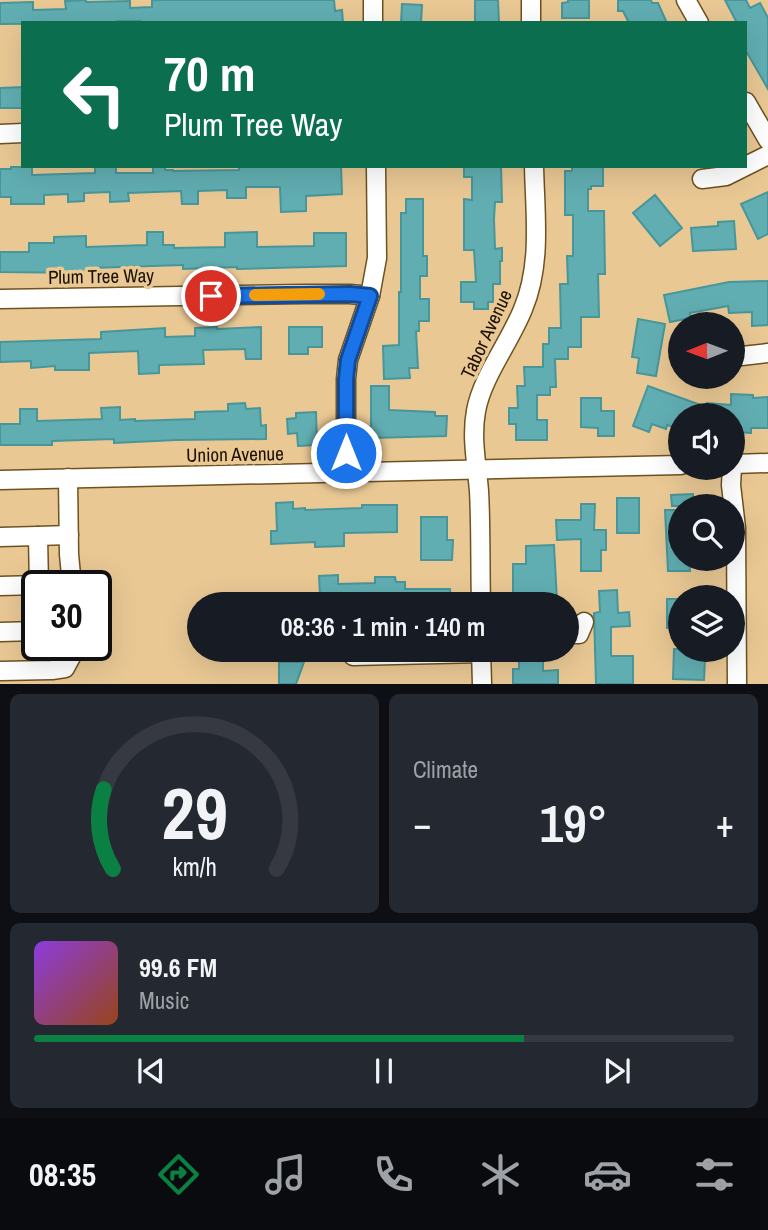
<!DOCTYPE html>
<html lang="en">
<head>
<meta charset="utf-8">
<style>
  :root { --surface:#171b24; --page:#242831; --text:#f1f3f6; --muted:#9ea1a6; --line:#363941; --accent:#0b8043 }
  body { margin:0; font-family:"Archivo Narrow",sans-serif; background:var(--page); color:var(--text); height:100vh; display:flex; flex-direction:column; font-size:26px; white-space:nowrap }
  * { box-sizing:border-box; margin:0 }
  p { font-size:23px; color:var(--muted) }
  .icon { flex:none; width:38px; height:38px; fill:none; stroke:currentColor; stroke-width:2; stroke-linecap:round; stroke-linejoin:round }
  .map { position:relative; height:684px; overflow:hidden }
  .sheet { display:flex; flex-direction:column; gap:10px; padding:10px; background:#0d0f14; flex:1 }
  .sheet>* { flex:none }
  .banner { position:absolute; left:21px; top:21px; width:726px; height:147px; border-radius:0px; box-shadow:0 7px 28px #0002; background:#0b6e4f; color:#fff; overflow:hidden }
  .needle { width:46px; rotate:269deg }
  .fabs { position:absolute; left:668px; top:312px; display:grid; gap:14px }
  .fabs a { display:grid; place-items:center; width:77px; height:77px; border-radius:50%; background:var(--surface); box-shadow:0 7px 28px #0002; font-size:35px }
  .speed { position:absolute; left:21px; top:570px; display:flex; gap:14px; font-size:35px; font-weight:700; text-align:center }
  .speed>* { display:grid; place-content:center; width:91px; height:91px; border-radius:50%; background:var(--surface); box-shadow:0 7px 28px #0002; line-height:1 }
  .speed .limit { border:4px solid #111; border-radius:10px; background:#fff; color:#111 }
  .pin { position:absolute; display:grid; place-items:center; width:60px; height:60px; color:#fff; margin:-30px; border:4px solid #fff; border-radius:50%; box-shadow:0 2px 7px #0007 }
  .me { position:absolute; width:77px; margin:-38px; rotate:0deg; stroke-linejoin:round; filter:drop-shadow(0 0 5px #0008) }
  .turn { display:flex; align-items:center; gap:24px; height:147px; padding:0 28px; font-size:32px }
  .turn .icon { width:91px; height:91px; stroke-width:2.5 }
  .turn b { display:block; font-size:49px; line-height:60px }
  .big { font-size:52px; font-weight:600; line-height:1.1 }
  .sheet .widget { flex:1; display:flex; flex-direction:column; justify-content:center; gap:10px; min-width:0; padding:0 24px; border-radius:10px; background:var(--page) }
  .sheet .dial { align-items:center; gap:0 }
  .dial svg { height:182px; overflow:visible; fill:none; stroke:var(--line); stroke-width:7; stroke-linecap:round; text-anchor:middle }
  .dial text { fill:var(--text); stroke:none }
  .song { display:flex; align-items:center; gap:21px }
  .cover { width:84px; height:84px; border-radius:10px; background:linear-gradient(135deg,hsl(270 70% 55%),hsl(20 70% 35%)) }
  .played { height:7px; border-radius:4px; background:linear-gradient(90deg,var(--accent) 70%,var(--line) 70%) }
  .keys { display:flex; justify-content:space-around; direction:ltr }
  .heat { display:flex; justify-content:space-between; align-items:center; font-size:38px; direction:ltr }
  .sheet .tiles { flex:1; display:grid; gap:10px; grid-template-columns:1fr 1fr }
  .widget:last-child { grid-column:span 2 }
  .trip { position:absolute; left:187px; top:592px; width:392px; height:70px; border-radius:35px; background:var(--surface); box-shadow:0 7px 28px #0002; font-weight:600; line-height:70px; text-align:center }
  .dock { display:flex; height:112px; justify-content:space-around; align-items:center; background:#090b0e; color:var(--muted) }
  .dock .icon { width:49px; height:49px }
  .dock .selected { color:var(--accent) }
  .dock b { font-size:32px; color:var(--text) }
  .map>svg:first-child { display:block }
  .building { fill:#61aeb2; stroke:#48969a; stroke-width:2 }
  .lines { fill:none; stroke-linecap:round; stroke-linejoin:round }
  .minor-casing { stroke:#6e521f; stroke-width:21 }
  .minor { stroke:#fff; stroke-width:18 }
  .route-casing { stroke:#114b97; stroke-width:18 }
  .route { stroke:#1a73e8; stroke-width:12 }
  .slow { stroke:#f59e0b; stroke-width:12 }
  .labels { text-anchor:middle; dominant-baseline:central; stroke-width:7; stroke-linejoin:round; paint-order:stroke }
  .street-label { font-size:19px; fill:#1a0f00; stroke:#e9c894 }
</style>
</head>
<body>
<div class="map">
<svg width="768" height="684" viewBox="0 0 768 684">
  <rect width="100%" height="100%" fill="#e9c894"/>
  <g class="building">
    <polygon points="86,0 86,2 130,1 130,8 152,7 152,0 334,0 335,11 342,10 343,23 141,23 141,21 117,21 117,23 0,24 0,3 33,2 33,10 66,9 65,1"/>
    <polygon points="475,0 498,0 499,23 475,23"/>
    <polygon points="568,0 589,0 589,18 562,18 562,3 568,2"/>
    <polygon points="618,0 651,0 652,3 658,3 667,23 629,23 623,11 618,11"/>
    <polygon points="725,0 746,0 750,8 760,3 768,18 768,89 746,51 746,23 737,23"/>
    <polygon points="402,4 422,5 421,23 401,23"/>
    <polygon points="23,87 23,108 0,108 0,88"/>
    <polygon points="95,166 116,166 116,173 153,173 153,166 165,166 165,170 173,170 173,171 239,170 239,166 341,166 342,194 306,196 306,211 281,212 280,187 246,187 246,198 227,198 227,190 198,191 198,204 182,204 181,191 128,193 129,201 110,202 110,192 84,193 84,201 68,202 68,194 44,195 44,204 11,204 11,197 0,197 0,169 11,169 11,167 32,167 32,175 95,173"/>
    <polygon points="464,166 501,166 502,202 495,202 494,219 495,249 502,248 502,261 500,261 500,284 493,284 493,302 488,302 488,309 474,309 474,302 461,302 461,282 476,282 474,250 464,250 464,199 472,200 472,177 464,177"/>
    <polygon points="572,166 603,166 603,186 591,186 591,189 588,189 588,211 604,211 605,274 598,274 599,317 581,317 581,347 568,347 568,359 555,359 556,387 550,387 550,395 537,395 537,420 547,420 547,440 516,440 516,424 509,424 509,408 518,408 517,386 525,386 524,367 543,367 543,344 549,344 549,328 561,328 560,284 568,284 567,256 573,256 573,215 565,215 565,171 572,171"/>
    <polygon points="768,192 768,234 758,239 741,204"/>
    <polygon points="655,195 682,228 660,246 633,213"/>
    <polygon points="406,199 423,199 423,256 427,256 427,276 420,276 420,299 429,299 429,321 419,321 419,331 416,331 418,368 409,368 410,378 384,379 383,346 399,345 399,292 401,292 401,213 406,213"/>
    <polygon points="734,221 736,249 693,251 691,228 718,226 718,222"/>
    <polygon points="147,232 163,232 163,245 174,245 174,248 225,247 225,233 257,232 257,247 314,246 314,233 346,233 346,266 237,269 237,267 183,269 183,265 90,268 90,273 0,272 0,252 29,252 29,243 54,243 54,237 86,236 86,247 147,245"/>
    <polygon points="768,281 768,325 752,326 752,312 729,313 728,306 690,313 691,318 670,322 664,295 729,282"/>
    <polygon points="638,319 665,324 656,376 637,373 639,358 632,357"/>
    <polygon points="217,327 217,329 261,327 261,359 246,359 245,349 203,350 204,364 159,365 159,373 139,374 138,351 89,353 89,370 55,370 55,366 31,368 31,361 0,362 0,342 101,339 101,332 165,328 165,337 195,336 195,328"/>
    <polygon points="289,327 322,327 322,347 308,347 308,354 289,354"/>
    <polygon points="371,386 389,386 389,410 435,412 435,416 447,416 446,436 371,438"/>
    <polygon points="648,386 706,407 707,403 731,405 731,394 753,395 753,398 768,397 768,428 751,428 751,433 733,432 733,415 681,415 681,429 667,425 666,429 652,424 649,432 633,426"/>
    <polygon points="581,398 601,398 601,411 614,411 614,436 598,436 598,428 581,427"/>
    <polygon points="245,403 246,409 260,408 261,426 266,425 266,439 176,440 114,443 114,439 52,441 52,445 0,445 0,424 20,424 20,409 37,409 37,421 102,419 101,408 120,407 120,420 135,419 135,421 195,419 195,412 228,411 228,404"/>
    <polygon points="316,412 317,445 298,446 297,433 288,434 287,419 296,418 296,413"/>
    <polygon points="693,494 694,506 672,506 671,495"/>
    <rect x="617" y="498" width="22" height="35"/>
    <polygon points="293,502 293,509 305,508 305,510 362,508 362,505 397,505 397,532 344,533 344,546 315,547 315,542 271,544 271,531 277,531 276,503"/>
    <polygon points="581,504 595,504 594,530 606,530 606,550 601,550 601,571 581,571 581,539 557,540 556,520 581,520"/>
    <polygon points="665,510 681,510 681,558 689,558 690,571 668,571"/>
    <polygon points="421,517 447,517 447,540 453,540 452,560 421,560"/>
    <polygon points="554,545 557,601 543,601 543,604 513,603 513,564 526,564 526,546"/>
    <polygon points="338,575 338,584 375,583 375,577 395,577 396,582 405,582 405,589 450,589 451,604 329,604 328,593 320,594 319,576"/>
    <polygon points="617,590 618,613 629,612 630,626 611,627 611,656 633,656 633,684 596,684 594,613 600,612 599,591"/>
    <rect x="667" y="599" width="14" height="29"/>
    <polygon points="674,649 695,649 695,658 705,658 704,680 673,679"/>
    <polygon points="519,651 543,651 543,671 558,670 558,684 513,684 513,669 519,669"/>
    <polygon points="279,662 304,662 296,684 279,684"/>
  </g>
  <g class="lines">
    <defs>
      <g id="minor">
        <polyline points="373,0 373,23"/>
        <polyline points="531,0 531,23"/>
        <polyline points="686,0 699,23"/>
        <polyline points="746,102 768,140"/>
        <polyline points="0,134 23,133"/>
        <polyline points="702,179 726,176 768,155"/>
        <polyline points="0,299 305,294 350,294 370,296"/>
        <polyline points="733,357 768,353"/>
        <polyline points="733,464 768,463"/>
        <polyline points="732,467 731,485 736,528 737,684"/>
        <polyline points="346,472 346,379 348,360 370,296 377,258 376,166"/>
        <polyline points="68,478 69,554 72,586"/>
        <polyline points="0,480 681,465"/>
        <polyline points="0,537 38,536"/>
        <polyline points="0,586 39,585"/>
        <polyline points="39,586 38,536 69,535"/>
        <path d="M 481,604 C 480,566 481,528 479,491 C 477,465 471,438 476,411 C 482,377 510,342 523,309 C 542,264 535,214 534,166"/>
        <polyline points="0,632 37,631"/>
        <polyline points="567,634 579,634 584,622"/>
        <polyline points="481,649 482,684"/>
        <polyline points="353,656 481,653"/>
        <polyline points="0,671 52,670 65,668 72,655 73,646"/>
      </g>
    </defs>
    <use href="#minor" class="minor-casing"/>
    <use href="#minor" class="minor"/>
  </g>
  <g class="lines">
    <defs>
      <polyline id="route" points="211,296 350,294 370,296 348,360 346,379 346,453"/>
    </defs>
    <use href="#route" class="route-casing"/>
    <use href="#route" class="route"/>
    <polyline class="slow" points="255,295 319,294"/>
  </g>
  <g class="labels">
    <g class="street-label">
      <text transform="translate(101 276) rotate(-1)">Plum Tree Way</text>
      <text transform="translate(486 334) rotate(-65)">Tabor Avenue</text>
      <text transform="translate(235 454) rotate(-1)">Union Avenue</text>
    </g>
  </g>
</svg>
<div class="fabs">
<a><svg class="needle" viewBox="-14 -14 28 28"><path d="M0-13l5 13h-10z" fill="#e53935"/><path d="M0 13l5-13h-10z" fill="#9ea1a6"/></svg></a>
<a><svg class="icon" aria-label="sound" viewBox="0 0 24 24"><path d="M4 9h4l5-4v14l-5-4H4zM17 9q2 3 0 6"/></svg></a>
<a><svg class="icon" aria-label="search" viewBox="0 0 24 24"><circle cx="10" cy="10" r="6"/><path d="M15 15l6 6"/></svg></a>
<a><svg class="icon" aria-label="layers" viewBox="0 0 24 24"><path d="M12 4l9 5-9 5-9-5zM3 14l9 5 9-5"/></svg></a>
</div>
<div class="speed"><div class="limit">30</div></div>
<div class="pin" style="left:211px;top:296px;background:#d93025"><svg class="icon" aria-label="arrive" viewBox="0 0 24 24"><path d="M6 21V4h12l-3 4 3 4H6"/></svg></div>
<svg class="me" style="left:346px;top:453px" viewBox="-20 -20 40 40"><circle r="17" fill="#1a73e8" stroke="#fff" stroke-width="3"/><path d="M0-11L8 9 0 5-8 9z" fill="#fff"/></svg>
<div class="trip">08:36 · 1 min · 140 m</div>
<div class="banner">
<div class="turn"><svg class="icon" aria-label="left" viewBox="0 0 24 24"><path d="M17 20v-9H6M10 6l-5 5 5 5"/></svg><div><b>70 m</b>Plum Tree Way</div></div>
</div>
</div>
<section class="sheet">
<div class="tiles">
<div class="widget dial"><svg viewBox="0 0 100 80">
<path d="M14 69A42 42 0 1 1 86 69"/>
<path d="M14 69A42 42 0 0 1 10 34" stroke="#0b8043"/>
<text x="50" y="56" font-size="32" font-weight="700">29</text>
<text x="50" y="72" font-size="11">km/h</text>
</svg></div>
<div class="widget"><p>Climate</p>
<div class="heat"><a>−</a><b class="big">19°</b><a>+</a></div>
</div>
<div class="widget">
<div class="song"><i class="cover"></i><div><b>99.6 FM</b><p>Music</p></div></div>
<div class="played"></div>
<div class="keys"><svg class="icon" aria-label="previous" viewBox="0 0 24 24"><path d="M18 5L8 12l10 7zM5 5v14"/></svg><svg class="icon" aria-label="pause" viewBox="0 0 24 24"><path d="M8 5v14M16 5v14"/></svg><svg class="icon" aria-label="next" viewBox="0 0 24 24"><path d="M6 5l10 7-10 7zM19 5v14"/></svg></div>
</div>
</div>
</section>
<nav class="dock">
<b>08:35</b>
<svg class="icon selected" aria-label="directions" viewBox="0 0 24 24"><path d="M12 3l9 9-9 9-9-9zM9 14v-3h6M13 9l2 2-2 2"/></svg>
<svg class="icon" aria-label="music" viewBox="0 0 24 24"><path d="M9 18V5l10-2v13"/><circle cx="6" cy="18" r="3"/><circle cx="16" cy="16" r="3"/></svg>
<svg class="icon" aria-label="phone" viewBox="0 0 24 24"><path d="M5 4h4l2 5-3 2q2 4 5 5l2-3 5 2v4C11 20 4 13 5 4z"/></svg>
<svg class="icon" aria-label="climate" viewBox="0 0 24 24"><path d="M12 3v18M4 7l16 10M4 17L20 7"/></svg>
<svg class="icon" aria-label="car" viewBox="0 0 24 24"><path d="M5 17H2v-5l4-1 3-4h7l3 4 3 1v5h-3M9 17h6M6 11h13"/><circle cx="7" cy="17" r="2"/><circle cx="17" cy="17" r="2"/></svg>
<svg class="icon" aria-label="filters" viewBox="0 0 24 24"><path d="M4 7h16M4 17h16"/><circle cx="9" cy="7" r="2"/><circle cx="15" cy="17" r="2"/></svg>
</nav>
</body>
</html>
